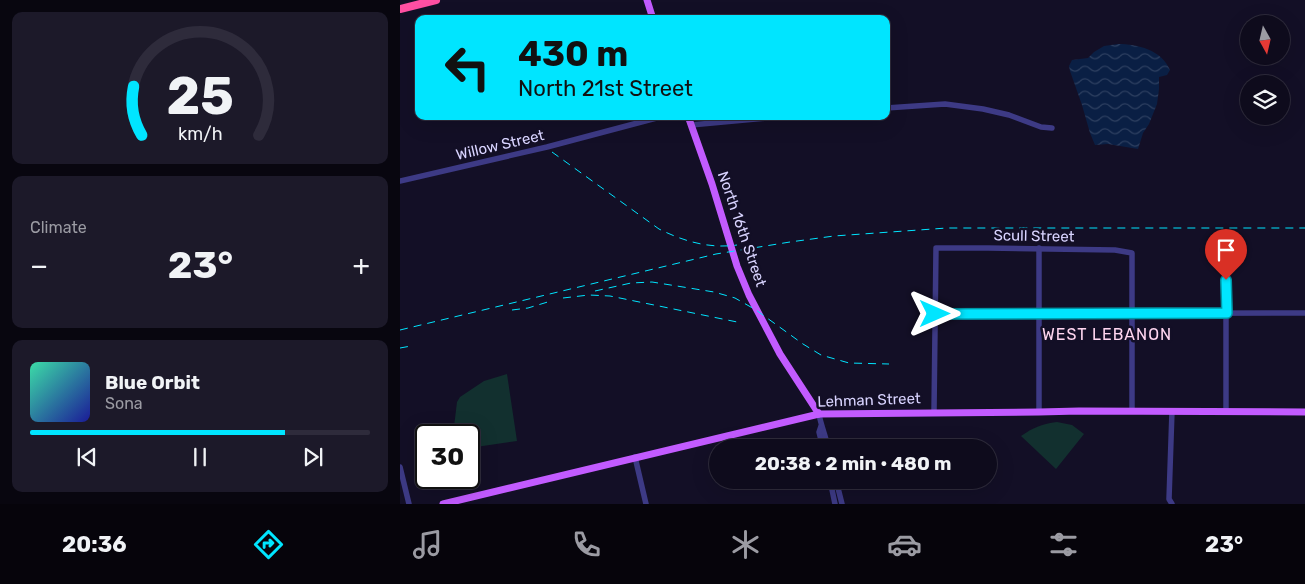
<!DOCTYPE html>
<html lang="en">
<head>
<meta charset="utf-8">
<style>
  :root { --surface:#0e0b1c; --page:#1c1929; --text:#f1f3f6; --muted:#9b9ba3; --line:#2e2b3b; --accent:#00e5ff }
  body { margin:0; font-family:Rubik,sans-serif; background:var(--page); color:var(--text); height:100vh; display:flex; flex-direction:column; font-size:19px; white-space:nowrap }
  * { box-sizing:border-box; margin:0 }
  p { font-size:16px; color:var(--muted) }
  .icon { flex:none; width:28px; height:28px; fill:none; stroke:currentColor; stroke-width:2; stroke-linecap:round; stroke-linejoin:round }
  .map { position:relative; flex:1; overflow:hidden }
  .panel { display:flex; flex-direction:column; gap:12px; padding:12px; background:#08060f; width:400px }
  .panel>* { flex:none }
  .top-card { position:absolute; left:15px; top:15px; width:475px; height:105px; border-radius:10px; box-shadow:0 5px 20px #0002,0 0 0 1px var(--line); background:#00e5ff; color:#111; overflow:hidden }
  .needle { width:32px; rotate:172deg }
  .buttons { position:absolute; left:840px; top:15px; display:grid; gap:10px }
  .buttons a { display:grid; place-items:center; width:50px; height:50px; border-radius:50%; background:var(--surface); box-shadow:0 5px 20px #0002,0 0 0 1px var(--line); font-size:25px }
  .speed { position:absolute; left:15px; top:424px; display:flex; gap:10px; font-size:25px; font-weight:700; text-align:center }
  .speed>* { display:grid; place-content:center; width:65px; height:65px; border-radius:50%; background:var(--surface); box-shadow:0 5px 20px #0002,0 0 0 1px var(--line); line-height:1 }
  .speed .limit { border:2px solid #111; border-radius:8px; background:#fff; color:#111 }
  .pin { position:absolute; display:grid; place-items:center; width:42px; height:42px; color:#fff; margin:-51px -21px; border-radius:50% 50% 50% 0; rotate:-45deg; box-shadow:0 0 5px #0007 }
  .pin .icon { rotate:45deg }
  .me { position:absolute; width:55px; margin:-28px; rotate:90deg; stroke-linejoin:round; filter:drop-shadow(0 0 4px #0008) }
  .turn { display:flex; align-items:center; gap:18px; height:105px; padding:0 20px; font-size:22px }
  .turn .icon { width:65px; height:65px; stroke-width:2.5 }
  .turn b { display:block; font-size:35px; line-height:42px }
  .big { font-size:38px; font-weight:700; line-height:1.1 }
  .panel .tile { flex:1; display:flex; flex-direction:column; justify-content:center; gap:8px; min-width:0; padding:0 18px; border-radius:10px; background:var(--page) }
  .panel .dial { align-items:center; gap:0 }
  .dial svg { height:130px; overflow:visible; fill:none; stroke:var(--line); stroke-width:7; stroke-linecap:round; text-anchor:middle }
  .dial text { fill:var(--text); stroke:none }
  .song { display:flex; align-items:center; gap:15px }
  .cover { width:60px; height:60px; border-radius:8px; background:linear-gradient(135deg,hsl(160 70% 55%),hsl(240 70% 35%)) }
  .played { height:5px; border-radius:2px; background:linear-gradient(90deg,var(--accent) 75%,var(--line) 75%) }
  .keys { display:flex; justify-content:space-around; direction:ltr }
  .heat { display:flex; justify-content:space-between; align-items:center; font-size:28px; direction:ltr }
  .trip { position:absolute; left:309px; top:439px; width:288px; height:50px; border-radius:25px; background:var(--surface); box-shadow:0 5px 20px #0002,0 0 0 1px var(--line); font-weight:700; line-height:50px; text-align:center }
  .dock { display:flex; height:80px; justify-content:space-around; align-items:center; background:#06040b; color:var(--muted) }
  .dock .icon { width:35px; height:35px }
  .dock .current { color:var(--accent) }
  .dock b { font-size:22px; color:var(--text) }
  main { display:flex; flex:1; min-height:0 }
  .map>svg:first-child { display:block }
  .garden { fill:#12302f }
  .water { fill:url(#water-waves) }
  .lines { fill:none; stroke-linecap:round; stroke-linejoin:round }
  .minor { stroke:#3d3a85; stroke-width:5.5 }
  .major { stroke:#c25bff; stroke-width:7 }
  .highway { stroke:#ff4fa3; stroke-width:8 }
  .rail { stroke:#00e5ff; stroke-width:1; stroke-dasharray:8 6; stroke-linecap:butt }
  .route-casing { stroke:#0095a6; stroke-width:12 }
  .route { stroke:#00e5ff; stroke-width:9 }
  .labels { text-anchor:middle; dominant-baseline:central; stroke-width:5; stroke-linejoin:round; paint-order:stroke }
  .street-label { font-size:15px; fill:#d9d4ff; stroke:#130f26 }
  .neighbourhood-label { font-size:16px; letter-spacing:1px; fill:#ffd6f0; stroke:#130f26 }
</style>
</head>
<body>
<main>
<section class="panel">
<div class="tile dial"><svg viewBox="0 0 100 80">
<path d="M14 69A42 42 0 1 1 86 69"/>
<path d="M14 69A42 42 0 0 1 9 39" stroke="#00e5ff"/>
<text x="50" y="56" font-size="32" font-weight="700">25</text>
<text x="50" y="72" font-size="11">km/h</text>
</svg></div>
<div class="tile"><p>Climate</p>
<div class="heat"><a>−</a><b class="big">23°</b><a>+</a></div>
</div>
<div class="tile">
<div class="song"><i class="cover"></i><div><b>Blue Orbit</b><p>Sona</p></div></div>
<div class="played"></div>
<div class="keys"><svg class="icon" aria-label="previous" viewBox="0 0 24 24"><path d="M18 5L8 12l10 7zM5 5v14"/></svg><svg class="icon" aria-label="pause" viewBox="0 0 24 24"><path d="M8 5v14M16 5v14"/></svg><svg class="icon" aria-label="next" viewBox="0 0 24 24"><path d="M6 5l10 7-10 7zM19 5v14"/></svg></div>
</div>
</section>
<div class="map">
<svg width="905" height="504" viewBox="0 0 905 504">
  <defs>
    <pattern id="water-waves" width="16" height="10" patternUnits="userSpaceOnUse" patternTransform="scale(1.25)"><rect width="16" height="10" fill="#0a1f44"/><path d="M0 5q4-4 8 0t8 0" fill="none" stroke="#2d3f60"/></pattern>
  </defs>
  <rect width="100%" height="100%" fill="#130f26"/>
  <g class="garden">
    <polygon points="107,374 117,441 69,448 69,435 53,435 57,402 60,397 84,381"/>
    <path d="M 657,422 L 672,425 L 684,434 L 656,469 L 621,436 C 634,427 642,424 657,422 Z"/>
  </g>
  <path class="water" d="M 718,44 C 737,44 762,50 770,70 L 767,75 L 759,77 L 759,89 L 757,104 L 749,124 L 743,133 L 738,149 L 708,144 L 695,145 L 690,133 L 682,105 L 670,71 L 669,66 L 672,60 L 688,58 L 694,52 L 704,46 Z"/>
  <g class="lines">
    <g class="minor">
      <polyline points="486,108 545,104 583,109 609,115 641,127 652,128"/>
      <polyline points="291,125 388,116"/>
      <polyline points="0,181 147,147 264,116"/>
      <polyline points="639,248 639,412"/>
      <polyline points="826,268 826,412"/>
      <polyline points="535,314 905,313"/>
      <polyline points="534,412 536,248 588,248 715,250 732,253 732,410"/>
      <path d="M 419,414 C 421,426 426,436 428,448"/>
      <polyline points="421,426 419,432 423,448"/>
      <polyline points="235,457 246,504"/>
      <polyline points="0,467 9,504"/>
      <polyline points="430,480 435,504"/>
      <polyline points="436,480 442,504"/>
      <polyline points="772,504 769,499 772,411"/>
    </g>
    <g class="major">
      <polyline points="247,0 253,19"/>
      <polyline points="288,116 312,184 337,266 349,295 380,354 419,414"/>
      <polyline points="43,504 419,414 639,412 679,411 905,412"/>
    </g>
    <polyline class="highway" points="0,9 36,0"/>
    <g class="rail">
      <path d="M 152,152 L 259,229 C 283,241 309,249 337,245"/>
      <polyline points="195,291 231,283 252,282 314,292 335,298 356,310 403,344 421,355 449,363 489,364"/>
      <polyline points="163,298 189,295 210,296 342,323"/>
      <polyline points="112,310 128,308 151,301"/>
      <polyline points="0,330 316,254 390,242 434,236 547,228 905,228"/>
      <polyline points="0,348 11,346"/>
    </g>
  </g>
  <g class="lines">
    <defs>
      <polyline id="route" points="535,314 827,313 826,280"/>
    </defs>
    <use href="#route" class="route-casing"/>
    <use href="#route" class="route"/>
  </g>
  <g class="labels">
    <g class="street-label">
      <text transform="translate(100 145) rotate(-13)">Willow Street</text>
      <text transform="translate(342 229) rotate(71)">North 16th Street</text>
      <text transform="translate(634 236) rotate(1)">Scull Street</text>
      <text transform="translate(469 400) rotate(-2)">Lehman Street</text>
    </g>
    <g class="neighbourhood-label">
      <text x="707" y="334">WEST LEBANON</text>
    </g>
  </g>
</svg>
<div class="buttons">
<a><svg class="needle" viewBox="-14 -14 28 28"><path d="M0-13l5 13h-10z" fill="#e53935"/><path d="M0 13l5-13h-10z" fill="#9b9ba3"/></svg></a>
<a><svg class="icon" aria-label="layers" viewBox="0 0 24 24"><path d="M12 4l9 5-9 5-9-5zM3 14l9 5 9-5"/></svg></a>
</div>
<div class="speed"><div class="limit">30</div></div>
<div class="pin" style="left:826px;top:280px;background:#d93025"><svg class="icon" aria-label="arrive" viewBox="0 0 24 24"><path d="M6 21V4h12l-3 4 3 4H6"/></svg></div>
<svg class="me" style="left:535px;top:314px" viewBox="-20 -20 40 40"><path d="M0-17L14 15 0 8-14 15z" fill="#00e5ff" stroke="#fff" stroke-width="4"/></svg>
<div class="trip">20:38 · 2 min · 480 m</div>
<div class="top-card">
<div class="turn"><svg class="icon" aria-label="left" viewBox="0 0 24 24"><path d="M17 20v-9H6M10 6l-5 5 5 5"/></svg><div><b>430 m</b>North 21st Street</div></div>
</div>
</div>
</main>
<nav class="dock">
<b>20:36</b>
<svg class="icon current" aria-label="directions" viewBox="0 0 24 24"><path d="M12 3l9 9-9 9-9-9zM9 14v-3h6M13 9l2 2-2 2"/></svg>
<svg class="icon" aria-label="music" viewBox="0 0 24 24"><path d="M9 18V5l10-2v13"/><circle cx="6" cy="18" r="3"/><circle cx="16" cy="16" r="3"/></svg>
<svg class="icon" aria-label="phone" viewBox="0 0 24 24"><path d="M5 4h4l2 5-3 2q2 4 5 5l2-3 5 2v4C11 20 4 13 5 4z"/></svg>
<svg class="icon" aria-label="climate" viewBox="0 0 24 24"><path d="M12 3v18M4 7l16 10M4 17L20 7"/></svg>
<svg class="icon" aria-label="car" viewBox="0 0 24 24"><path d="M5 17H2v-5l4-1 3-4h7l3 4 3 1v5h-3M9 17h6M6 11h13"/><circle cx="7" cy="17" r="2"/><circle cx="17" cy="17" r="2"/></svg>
<svg class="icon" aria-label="filters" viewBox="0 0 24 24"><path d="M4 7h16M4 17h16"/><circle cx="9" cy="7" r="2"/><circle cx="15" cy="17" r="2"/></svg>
<b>23°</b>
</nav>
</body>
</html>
